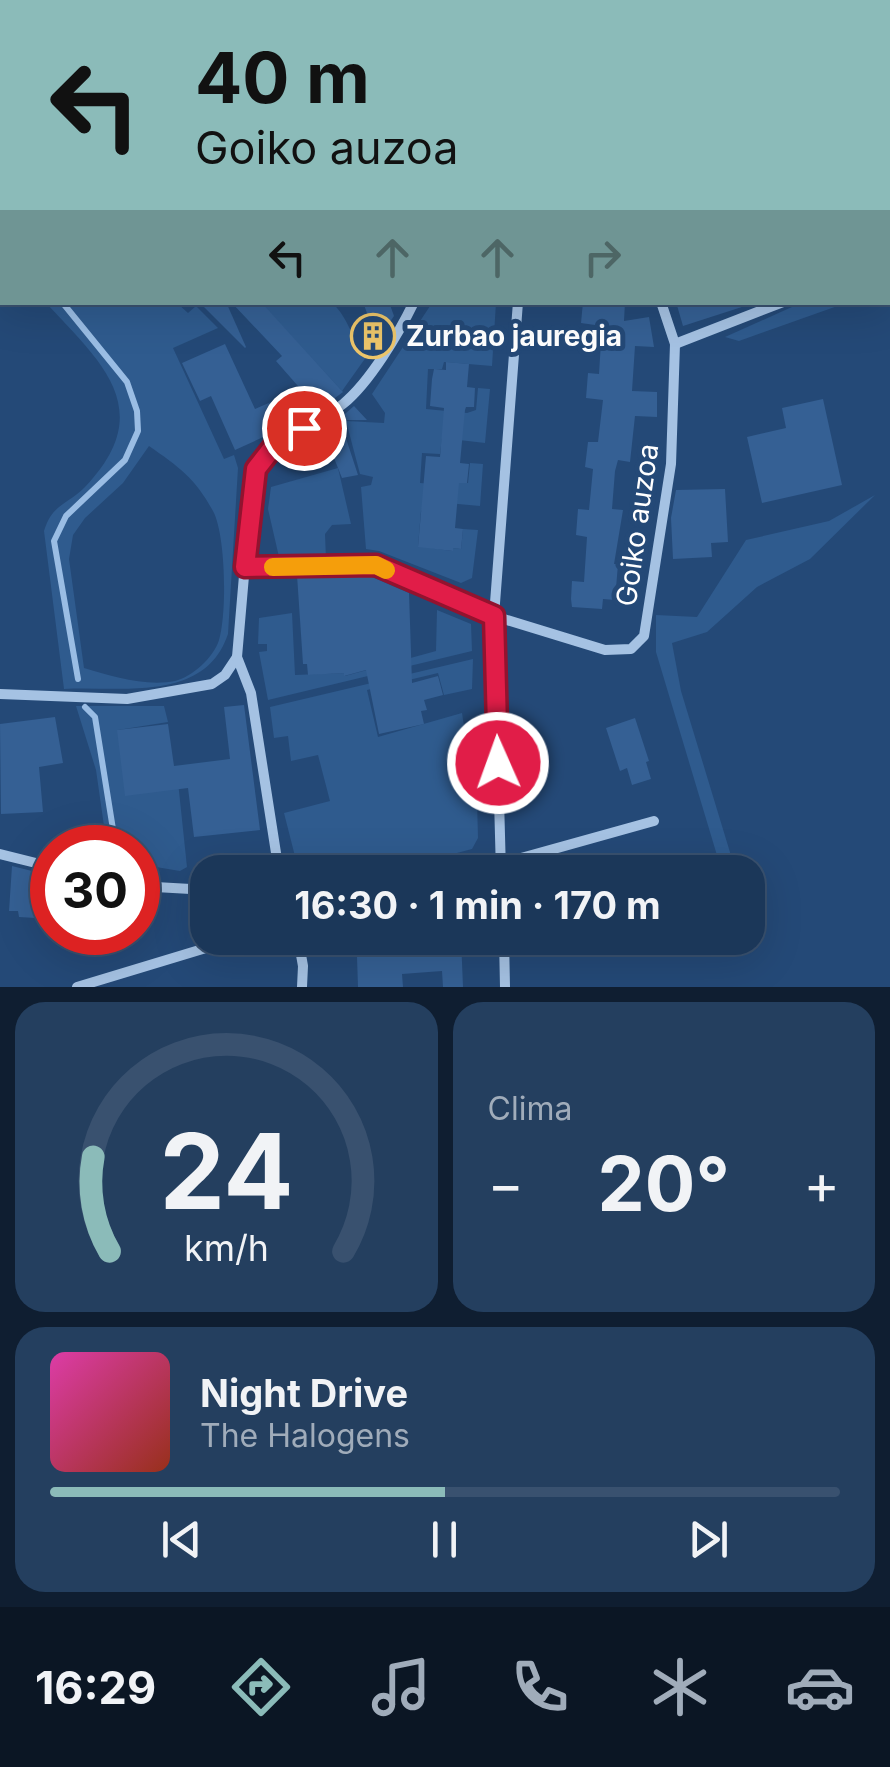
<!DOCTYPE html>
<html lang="es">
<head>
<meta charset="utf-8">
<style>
  :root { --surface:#1b3759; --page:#243f5f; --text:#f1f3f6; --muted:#a0acba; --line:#39516f; --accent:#8bbbb9 }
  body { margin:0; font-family:Inter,sans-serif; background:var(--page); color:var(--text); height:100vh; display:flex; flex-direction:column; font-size:38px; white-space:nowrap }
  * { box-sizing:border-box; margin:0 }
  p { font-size:32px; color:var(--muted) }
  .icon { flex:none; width:55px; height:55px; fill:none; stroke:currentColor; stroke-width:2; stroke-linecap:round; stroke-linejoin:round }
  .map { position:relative; height:987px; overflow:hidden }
  .details { display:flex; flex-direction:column; gap:15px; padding:15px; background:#0f1e31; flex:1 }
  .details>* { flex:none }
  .top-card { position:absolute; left:0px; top:0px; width:890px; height:305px; box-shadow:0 10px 40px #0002,0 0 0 2px var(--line); background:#8bbbb9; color:#111; overflow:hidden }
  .speed { position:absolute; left:30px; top:825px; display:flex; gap:20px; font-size:50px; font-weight:700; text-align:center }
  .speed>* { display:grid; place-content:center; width:130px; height:130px; border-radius:50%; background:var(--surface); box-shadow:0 10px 40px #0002,0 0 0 2px var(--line); line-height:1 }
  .speed .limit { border:15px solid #d22; background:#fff; color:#111 }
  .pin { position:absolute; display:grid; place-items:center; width:85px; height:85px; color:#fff; margin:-42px; border:5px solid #fff; border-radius:50%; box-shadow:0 2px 10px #0007 }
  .me { position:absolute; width:110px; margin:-55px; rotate:358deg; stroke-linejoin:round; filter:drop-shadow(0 0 8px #0008) }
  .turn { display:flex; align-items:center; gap:35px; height:210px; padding:0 30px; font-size:45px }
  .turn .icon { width:130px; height:130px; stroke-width:2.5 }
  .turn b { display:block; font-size:70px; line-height:85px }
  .lanes { display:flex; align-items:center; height:95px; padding:0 30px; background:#0003; justify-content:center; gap:50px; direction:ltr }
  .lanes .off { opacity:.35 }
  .big { font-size:75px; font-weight:700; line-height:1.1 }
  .details .widget { flex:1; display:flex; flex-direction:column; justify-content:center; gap:15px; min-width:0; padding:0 35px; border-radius:30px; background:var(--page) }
  .details .dial { align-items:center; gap:0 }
  .dial svg { height:260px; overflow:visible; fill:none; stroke:var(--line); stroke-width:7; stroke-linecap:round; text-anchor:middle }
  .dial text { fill:var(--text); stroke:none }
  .song { display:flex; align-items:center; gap:30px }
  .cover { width:120px; height:120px; border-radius:15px; background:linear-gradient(135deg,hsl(320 70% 55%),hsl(10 70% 35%)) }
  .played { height:10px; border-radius:5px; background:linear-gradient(90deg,var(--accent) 50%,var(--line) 50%) }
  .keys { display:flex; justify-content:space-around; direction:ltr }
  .heat { display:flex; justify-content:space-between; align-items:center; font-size:55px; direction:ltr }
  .details .tiles { flex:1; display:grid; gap:15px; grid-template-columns:1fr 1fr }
  .widget:last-child { grid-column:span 2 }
  .trip { position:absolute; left:190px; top:855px; width:575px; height:100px; border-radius:30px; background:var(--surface); box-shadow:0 10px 40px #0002,0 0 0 2px var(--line); font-weight:700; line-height:100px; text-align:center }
  .tabs { display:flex; height:160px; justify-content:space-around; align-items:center; background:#0b1624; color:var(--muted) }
  .tabs .icon { width:70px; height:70px }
  .tabs .current { color:var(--accent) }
  .tabs b { font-size:45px; color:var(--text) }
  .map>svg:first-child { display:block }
  .green { fill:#2f5b8e; fill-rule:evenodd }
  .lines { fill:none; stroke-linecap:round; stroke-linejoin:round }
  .stream { stroke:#9abde4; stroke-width:6 }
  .building { fill:#356094 }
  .street { stroke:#a5c2e3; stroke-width:10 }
  .route-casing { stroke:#92132f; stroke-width:25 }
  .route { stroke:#e11d48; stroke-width:18 }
  .slow { stroke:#f59e0b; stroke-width:18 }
  .labels { text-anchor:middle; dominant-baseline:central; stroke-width:10; stroke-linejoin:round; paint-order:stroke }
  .poi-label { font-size:28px; font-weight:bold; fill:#fff; stroke:#244977; text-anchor:start }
  .street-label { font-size:28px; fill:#fff; stroke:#244977 }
</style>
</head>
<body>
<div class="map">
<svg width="890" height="987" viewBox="0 0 890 987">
  <rect width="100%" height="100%" fill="#244977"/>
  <g class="green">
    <polygon points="803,302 846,303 739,341 725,337"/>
    <path d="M 46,303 L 177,303 L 188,313 L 196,306 L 218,328 L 173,348 L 224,459 L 234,455 L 238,468 L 228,634 C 205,703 122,686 64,689 L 44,531 C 52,504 67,505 85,487 C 158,410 102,363 46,303 ZM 149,446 C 179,467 195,478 213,511 C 226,535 227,614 219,640 C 214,657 192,677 175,681 C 146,687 111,676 84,668 L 69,559 L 73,535 L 85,518 L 123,483 Z"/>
    <path d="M 261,303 L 332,303 C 349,317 350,340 369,353 L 342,391 Z"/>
    <polygon points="432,303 496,303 492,366 444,362 442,369 428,369 426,409 467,413 476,410 478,388 490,389 485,443 442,438 440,454 422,453 420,483 457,486 458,483 468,483 470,463 483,464 480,506 436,502 421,511 418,546 452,551 453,548 461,549 463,529 478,530 472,578 461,583 379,551 366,549 361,487 371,485 373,477 360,474 346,421 384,423 385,413 372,394"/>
    <polygon points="338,468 351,524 332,525 325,534 326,559 279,557 268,509 271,487"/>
    <polygon points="875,495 810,559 757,587 707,632 672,643 681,691 736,872 722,872 656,652 656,615 697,617 746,540 829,521"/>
    <polygon points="437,610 471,624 472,651 268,700 259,652 267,651 267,644 258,644 259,618 292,613 295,675 344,673 345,676 436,651"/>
    <polygon points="473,659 472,689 444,695 438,673 367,690 378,737 462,713 464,726 475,724 478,838 472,849 385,872 299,872 284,813 330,801 318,755 291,761 288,736 274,738 270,707"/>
    <polygon points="76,706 164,706 168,722 118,730 177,772 187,867 180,871 156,867 153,881 138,879 138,848 107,847 96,770"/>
  </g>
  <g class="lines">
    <g class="stream">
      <polyline points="0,6 2,9"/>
      <polyline points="62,302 127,382 137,411 138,431 125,460 66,516 54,541 78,679"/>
      <polyline points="85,707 95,717 116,848"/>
      <polyline points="138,913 138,914"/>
      <polyline points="125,942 135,932"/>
    </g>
  </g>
  <g class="building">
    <polygon points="199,302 226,302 246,347 245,348"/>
    <polygon points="231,302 261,302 343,392 319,410 276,361 282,356"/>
    <polygon points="363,302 389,302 394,316 377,341"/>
    <polygon points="583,302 625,302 624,321 649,317 654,347 635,346 632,391 657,392 657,417 635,416 630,462 618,460 615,471 612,509 623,510 614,564 618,564 615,600 603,599 602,609 572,607 571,599 572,581 584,582 587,537 576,535 578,509 589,510 593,469 585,467 588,442 598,442 603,400 586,398 588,373 599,374 602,326 581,323"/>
    <polygon points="676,302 744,302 745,306 683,326"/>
    <polygon points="225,344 255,409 271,402 283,428 235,450 211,396 200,401 182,363"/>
    <polygon points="446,362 469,364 467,387 475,388 474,407 466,407 465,410 460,463 469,464 467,483 459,483 455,528 463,529 461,549 453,548 453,551 418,547 426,456 440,457 444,408 430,406 432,379 434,369 446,370"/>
    <polygon points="823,399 842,485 762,503 747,437 786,428 782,408"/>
    <polygon points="354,406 367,420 340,420 358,475 342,478 332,453 293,469 286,450 338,420"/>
    <polygon points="725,489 728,542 711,543 712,557 673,559 671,518 676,490"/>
    <polygon points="297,575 372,577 409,593 412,683 438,676 443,695 424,700 427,710 421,711 424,724 379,734 366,670 344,676 344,673 308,675 307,664 303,664"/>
    <polygon points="244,705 260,830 194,837 188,788 125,796 117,730 168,724 174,766 230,759 224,707"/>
    <polygon points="55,717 63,763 39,767 43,812 1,814 0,724"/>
    <polygon points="635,718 649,761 646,762 651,779 632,785 627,768 620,771 606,728"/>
    <polygon points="12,866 52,876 52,919 19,917 18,911 9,911"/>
    <polygon points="431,938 461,938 463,987 443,987 442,971 402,974 403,987 358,987 357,957 431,950"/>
  </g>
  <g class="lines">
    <g class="street">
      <polyline points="888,263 890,262"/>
      <polyline points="0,277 2,276"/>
      <polyline points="675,344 783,302"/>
      <polyline points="245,567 376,565 494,616 605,650 631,649 644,636 671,464 675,344 661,302"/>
      <polyline points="0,694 127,699 212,684 225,675 237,657"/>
      <polyline points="0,854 52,867"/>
      <path d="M 279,872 L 251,693 L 237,657 L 252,483 C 265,438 310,431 343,404 C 370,382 399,333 414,302"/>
      <polyline points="471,872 654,821"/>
      <polyline points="501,872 494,616 518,302"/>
      <polyline points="138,886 208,890"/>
      <polyline points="298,938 303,966 302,987"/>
      <polyline points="504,938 505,987"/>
      <polyline points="77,987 239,938"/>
    </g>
  </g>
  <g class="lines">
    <defs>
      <polyline id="route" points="304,428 274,446 256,469 245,567 376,565 494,616 498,763"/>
    </defs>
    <use href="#route" class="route-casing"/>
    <use href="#route" class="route"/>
    <polyline class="slow" points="273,567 376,565 386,570"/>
  </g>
  <defs>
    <symbol id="building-ring" viewBox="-11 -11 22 22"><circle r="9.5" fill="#244977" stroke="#ecc56a" stroke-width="1.5"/><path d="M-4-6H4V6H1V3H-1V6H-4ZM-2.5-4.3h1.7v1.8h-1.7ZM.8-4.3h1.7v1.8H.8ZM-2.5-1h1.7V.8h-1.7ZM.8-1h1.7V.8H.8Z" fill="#ecc56a"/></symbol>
  </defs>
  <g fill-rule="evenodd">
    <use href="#building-ring" x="348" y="311" width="50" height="50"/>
  </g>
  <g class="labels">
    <g class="poi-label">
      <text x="406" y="336">Zurbao jauregia</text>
    </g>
    <g class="street-label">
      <text transform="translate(637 525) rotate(-82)">Goiko auzoa</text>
    </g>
  </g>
</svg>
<div class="speed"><div class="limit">30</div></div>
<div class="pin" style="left:304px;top:428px;background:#d93025"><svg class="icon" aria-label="arrive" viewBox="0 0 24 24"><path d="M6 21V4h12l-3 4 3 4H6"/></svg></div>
<svg class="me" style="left:498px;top:763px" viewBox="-20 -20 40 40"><circle r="17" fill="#e11d48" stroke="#fff" stroke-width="3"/><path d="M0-11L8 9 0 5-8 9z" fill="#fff"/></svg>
<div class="trip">16:30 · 1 min · 170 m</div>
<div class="top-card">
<div class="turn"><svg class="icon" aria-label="left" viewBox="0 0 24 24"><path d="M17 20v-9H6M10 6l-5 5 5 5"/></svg><div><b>40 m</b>Goiko auzoa</div></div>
<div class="lanes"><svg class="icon" aria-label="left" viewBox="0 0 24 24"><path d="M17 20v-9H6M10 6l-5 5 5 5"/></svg><svg class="icon off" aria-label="ahead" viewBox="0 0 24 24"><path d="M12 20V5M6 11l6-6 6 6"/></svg><svg class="icon off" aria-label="ahead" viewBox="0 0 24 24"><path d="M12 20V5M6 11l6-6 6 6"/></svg><svg class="icon off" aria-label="right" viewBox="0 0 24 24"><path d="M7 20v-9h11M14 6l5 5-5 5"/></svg></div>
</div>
</div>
<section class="details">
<div class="tiles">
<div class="widget dial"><svg viewBox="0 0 100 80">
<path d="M14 69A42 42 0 1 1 86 69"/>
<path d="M14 69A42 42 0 0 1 9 40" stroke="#8bbbb9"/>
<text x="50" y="56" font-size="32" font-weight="700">24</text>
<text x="50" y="72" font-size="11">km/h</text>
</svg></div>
<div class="widget"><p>Clima</p>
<div class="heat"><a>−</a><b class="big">20°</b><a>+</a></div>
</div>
<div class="widget">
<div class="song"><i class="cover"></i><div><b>Night Drive</b><p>The Halogens</p></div></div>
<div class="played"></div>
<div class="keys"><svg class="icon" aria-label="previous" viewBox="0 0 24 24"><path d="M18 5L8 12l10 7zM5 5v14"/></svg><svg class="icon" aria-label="pause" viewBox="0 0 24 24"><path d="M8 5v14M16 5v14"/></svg><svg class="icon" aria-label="next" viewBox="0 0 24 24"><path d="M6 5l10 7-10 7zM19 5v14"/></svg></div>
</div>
</div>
</section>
<nav class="tabs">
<b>16:29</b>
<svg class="icon current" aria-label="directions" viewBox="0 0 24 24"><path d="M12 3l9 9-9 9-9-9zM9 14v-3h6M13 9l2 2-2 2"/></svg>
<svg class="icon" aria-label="music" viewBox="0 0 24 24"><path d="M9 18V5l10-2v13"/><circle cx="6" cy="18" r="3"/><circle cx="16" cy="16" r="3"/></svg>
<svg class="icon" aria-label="phone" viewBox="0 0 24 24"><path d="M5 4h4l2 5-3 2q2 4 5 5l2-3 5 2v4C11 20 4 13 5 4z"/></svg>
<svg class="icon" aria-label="climate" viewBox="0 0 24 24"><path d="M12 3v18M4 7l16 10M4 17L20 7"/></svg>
<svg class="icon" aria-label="car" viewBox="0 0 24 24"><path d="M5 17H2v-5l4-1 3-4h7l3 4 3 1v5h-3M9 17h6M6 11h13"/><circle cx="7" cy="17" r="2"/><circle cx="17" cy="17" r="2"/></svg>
</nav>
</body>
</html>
